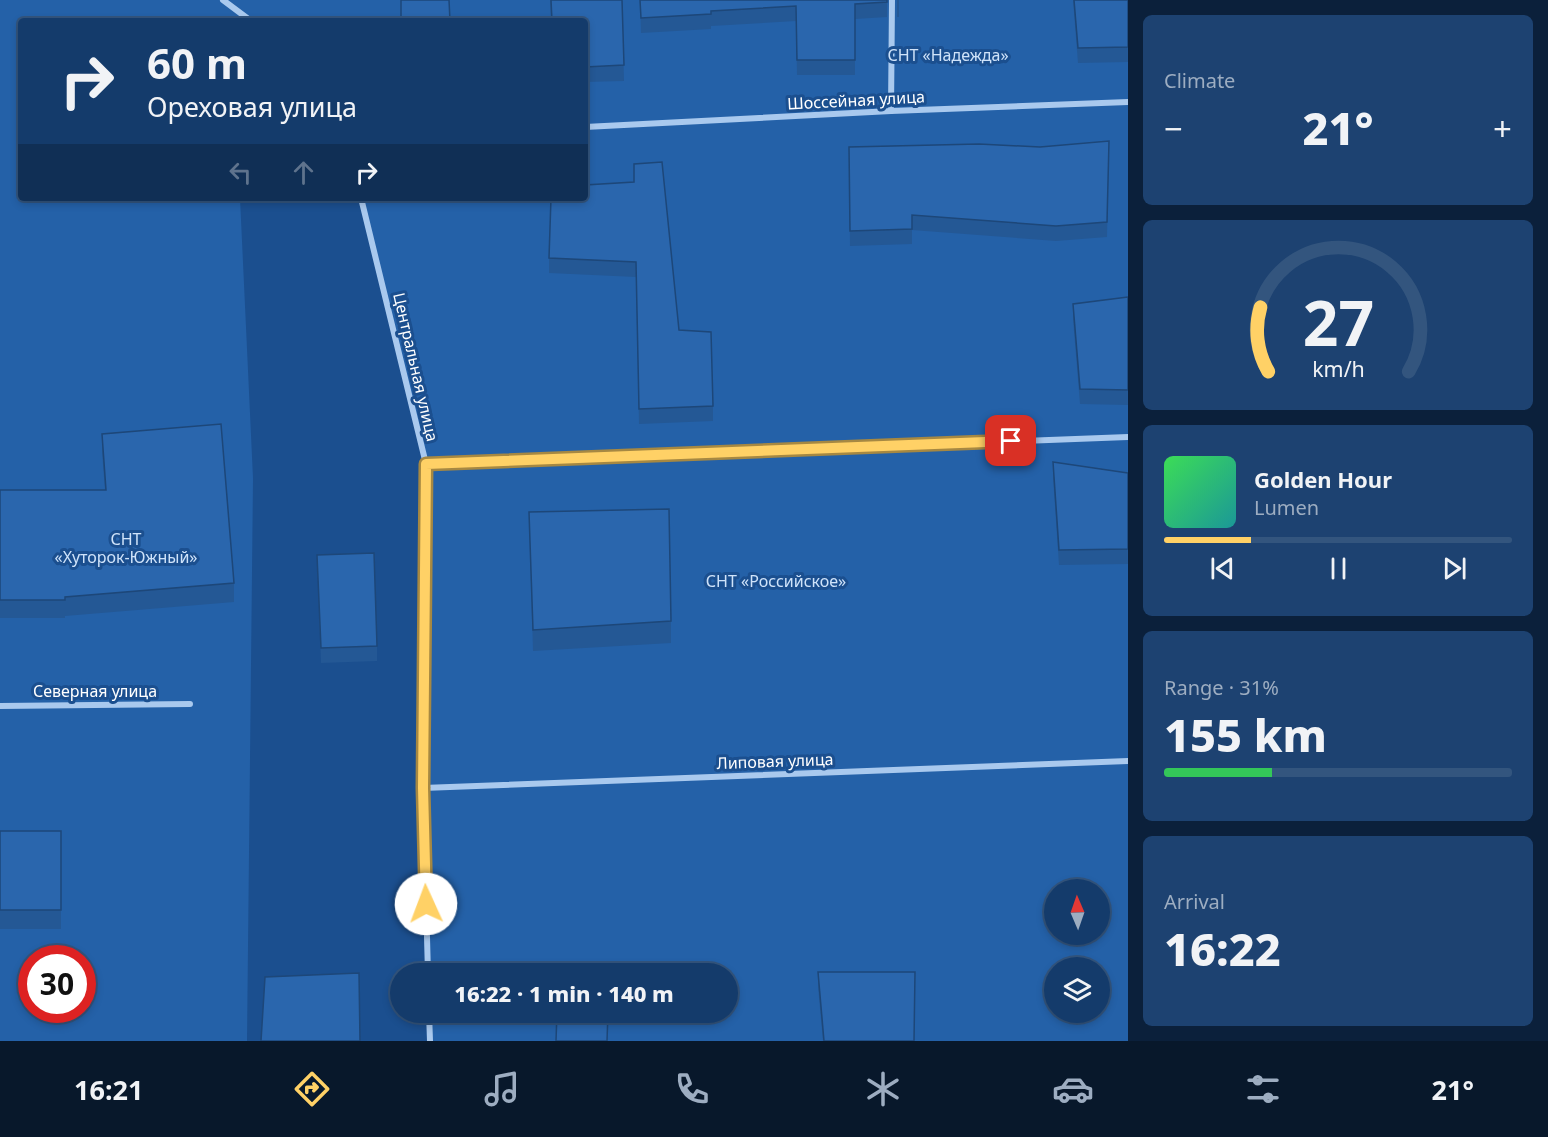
<!DOCTYPE html>
<html lang="en">
<head>
<meta charset="utf-8">
<style>
  :root { --surface:#143b6b; --page:#1d4271; --text:#f1f3f6; --muted:#9dadc1; --line:#33557e; --accent:#ffd166 }
  body { margin:0; font-family:"Noto Sans",sans-serif; background:var(--page); color:var(--text); height:100vh; display:flex; flex-direction:column; font-size:22px; white-space:nowrap }
  * { box-sizing:border-box; margin:0 }
  p { font-size:20px; color:var(--muted) }
  .icon { flex:none; width:33px; height:33px; fill:none; stroke:currentColor; stroke-width:2; stroke-linecap:round; stroke-linejoin:round }
  .map { position:relative; flex:1; overflow:hidden }
  .details { display:flex; flex-direction:column; gap:15px; padding:15px; background:#0b203b; width:420px }
  .details>* { flex:none }
  .top-card { position:absolute; left:18px; top:18px; width:570px; height:183px; border-radius:6px; box-shadow:0 3px 9px #0003,0 0 0 2px var(--line); background:#143b6b; color:var(--text); overflow:hidden }
  .needle { width:39px; rotate:358deg }
  .tools { position:absolute; left:1044px; top:879px; display:grid; gap:12px }
  .tools a { display:grid; place-items:center; width:66px; height:66px; border-radius:50%; background:var(--surface); box-shadow:0 3px 9px #0003,0 0 0 2px var(--line); font-size:30px }
  .speed { position:absolute; left:18px; top:945px; display:flex; gap:12px; font-size:30px; font-weight:700; text-align:center }
  .speed>* { display:grid; place-content:center; width:78px; height:78px; border-radius:50%; background:var(--surface); box-shadow:0 3px 9px #0003,0 0 0 2px var(--line); line-height:1 }
  .speed .limit { border:9px solid #d22; background:#fff; color:#111 }
  .pin { position:absolute; display:grid; place-items:center; width:51px; height:51px; color:#fff; margin:-26px; border-radius:12px; box-shadow:0 3px 9px #0006 }
  .me { position:absolute; width:66px; margin:-33px; rotate:358deg; stroke-linejoin:round; filter:drop-shadow(0 0 4px #0008) }
  .turn { display:flex; align-items:center; gap:21px; height:126px; padding:0 30px; font-size:27px }
  .turn .icon { width:78px; height:78px; stroke-width:2.5 }
  .turn b { display:block; font-size:42px; line-height:51px }
  .lanes { display:flex; align-items:center; height:57px; padding:0 30px; background:#0003; justify-content:center; gap:30px; direction:ltr }
  .lanes .off { opacity:.35 }
  .big { font-size:45px; font-weight:800; line-height:1.1 }
  .details .tile { flex:1; display:flex; flex-direction:column; justify-content:center; gap:9px; min-width:0; padding:0 21px; border-radius:9px; background:var(--page) }
  .details .dial { align-items:center; gap:0 }
  .dial svg { height:156px; overflow:visible; fill:none; stroke:var(--line); stroke-width:7; stroke-linecap:round; text-anchor:middle }
  .dial text { fill:var(--text); stroke:none }
  .song { display:flex; align-items:center; gap:18px }
  .cover { width:72px; height:72px; border-radius:9px; background:linear-gradient(135deg,hsl(130 70% 55%),hsl(180 70% 35%)) }
  .played { height:6px; border-radius:3px; background:linear-gradient(90deg,var(--accent) 25%,var(--line) 25%) }
  .keys { display:flex; justify-content:space-around; direction:ltr }
  .heat { display:flex; justify-content:space-between; align-items:center; font-size:33px; direction:ltr }
  .charge { height:9px; border-radius:4px; background:linear-gradient(90deg,#34c759 31%,var(--line) 0) }
  .trip { position:absolute; left:390px; top:963px; width:348px; height:60px; border-radius:30px; background:var(--surface); box-shadow:0 3px 9px #0003,0 0 0 2px var(--line); font-weight:800; line-height:60px; text-align:center }
  .dock { display:flex; height:96px; justify-content:space-around; align-items:center; background:#08182b; color:var(--muted) }
  .dock .icon { width:42px; height:42px }
  .dock .active { color:var(--accent) }
  .dock b { font-size:27px; color:var(--text) }
  main { display:flex; flex:1; min-height:0 }
  .map>svg:first-child { display:block }
  .green { fill:#2461a8; fill-rule:evenodd }
  .lines { fill:none; stroke-linecap:round; stroke-linejoin:round }
  .street { stroke:#a9c9ee; stroke-width:6 }
  .wall { fill:#245895 }
  .building { fill:#2a66ad; stroke:#1d4779; stroke-width:1.5 }
  .route-casing { stroke:#a68842; stroke-width:15 }
  .route { stroke:#ffd166; stroke-width:10 }
  .labels { text-anchor:middle; dominant-baseline:central; stroke-width:6; stroke-linejoin:round; paint-order:stroke }
  .park-label { font-size:16px; fill:#cfe3fa; stroke:#1b4f8f }
  .street-label { font-size:16px; fill:#fff; stroke:#1b4f8f }
</style>
</head>
<body>
<main>
<div class="map">
<svg width="1128" height="1041" viewBox="0 0 1128 1041">
  <rect width="100%" height="100%" fill="#1b4f8f"/>
  <path class="green" d="M 0,0 L 1128,0 L 1128,1041 L 430,1041 L 429,1013 L 728,1012 L 728,974 L 428,973 L 423,788 L 426,464 L 361,198 L 585,198 L 585,21 L 21,21 L 21,198 L 240,198 L 253,478 L 247,1041 L 0,1041 ZM 1054,890 L 1100,890 L 1100,934 L 1054,934 ZM 32,958 L 82,958 L 82,1010 L 32,1010 ZM 1054,968 L 1100,968 L 1100,1012 L 1054,1012 Z"/>
  <g class="lines">
    <g class="street">
      <polyline points="223,0 251,21"/>
      <polyline points="891,111 892,0"/>
      <polyline points="585,127 891,111 1128,102"/>
      <polyline points="361,198 426,464 423,788 428,974"/>
      <polyline points="426,464 1128,437"/>
      <polyline points="0,706 190,704"/>
      <polyline points="423,788 1128,761"/>
      <polyline points="429,1012 430,1041"/>
    </g>
  </g>
  <g class="wall">
    <polygon points="550,0 622,0 624,81 585,82 585,21 551,21"/>
    <polygon points="640,0 887,0 887,17 855,19 855,75 797,75 796,21 711,26 711,29 641,33"/>
    <rect x="897" y="0" width="2" height="17"/>
    <polygon points="1073,0 1128,0 1128,62 1078,63"/>
    <polygon points="1109,141 1107,237 1056,241 912,230 912,244 850,246 849,147 1040,147"/>
    <polygon points="634,182 679,330 713,406 713,421 639,424 636,277 549,273 549,258"/>
    <polygon points="1128,297 1128,405 1080,404 1073,319 1073,304"/>
    <polygon points="102,434 234,583 234,602 65,616 65,618 0,618 0,490 105,490 102,452"/>
    <polygon points="1053,462 1128,473 1128,564 1059,565 1053,477"/>
    <polygon points="529,512 671,621 671,643 533,651"/>
    <polygon points="317,555 377,646 377,661 321,663"/>
    <rect x="0" y="831" width="61" height="98"/>
    <polygon points="818,972 914,1041 823,1041 818,987"/>
  </g>
  <g class="building">
    <polygon points="401,0 449,0 450,21 401,21"/>
    <polygon points="551,0 622,0 624,65 585,67 585,21 552,21"/>
    <polygon points="640,0 887,0 887,2 855,4 855,60 797,60 796,6 711,11 711,14 641,18"/>
    <polygon points="1074,0 1128,0 1128,47 1078,48"/>
    <polygon points="1109,141 1107,222 1056,226 912,215 912,229 850,231 849,147 979,144 1040,147"/>
    <polygon points="662,162 679,330 711,332 713,406 639,409 636,262 549,258 551,198 585,198 585,185 634,182 634,164"/>
    <polygon points="1128,297 1128,390 1080,389 1073,304"/>
    <polygon points="221,424 234,583 65,597 65,600 0,600 0,490 106,490 102,434"/>
    <polygon points="1053,462 1128,473 1128,549 1059,550"/>
    <polygon points="669,509 671,621 533,630 529,512"/>
    <polygon points="374,553 377,646 321,648 317,555"/>
    <rect x="0" y="831" width="61" height="79"/>
    <polygon points="558,967 609,968 608,974 558,974"/>
    <polygon points="818,972 915,972 914,1041 824,1041"/>
    <polygon points="359,973 360,1041 261,1041 265,977"/>
    <polygon points="557,1012 608,1012 607,1041 556,1041"/>
  </g>
  <g class="lines">
    <defs>
      <polyline id="route" points="426,904 423,788 426,464 1011,441"/>
    </defs>
    <use href="#route" class="route-casing"/>
    <use href="#route" class="route"/>
  </g>
  <g class="labels">
    <g class="park-label">
      <text x="948" y="55">СНТ «Надежда»</text>
      <text x="126" y="539">СНТ<tspan x="126" dy="18">«Хуторок-Южный»</tspan></text>
      <text x="776" y="581">СНТ «Российское»</text>
    </g>
    <g class="street-label">
      <text transform="translate(856 100) rotate(-3)">Шоссейная улица</text>
      <text transform="translate(416 367) rotate(77)">Центральная улица</text>
      <text x="95" y="691">Северная улица</text>
      <text transform="translate(775 761) rotate(-2)">Липовая улица</text>
    </g>
  </g>
</svg>
<div class="tools">
<a><svg class="needle" viewBox="-14 -14 28 28"><path d="M0-13l5 13h-10z" fill="#e53935"/><path d="M0 13l5-13h-10z" fill="#9dadc1"/></svg></a>
<a><svg class="icon" aria-label="layers" viewBox="0 0 24 24"><path d="M12 4l9 5-9 5-9-5zM3 14l9 5 9-5"/></svg></a>
</div>
<div class="speed"><div class="limit">30</div></div>
<div class="pin" style="left:1011px;top:441px;background:#d93025"><svg class="icon" aria-label="arrive" viewBox="0 0 24 24"><path d="M6 21V4h12l-3 4 3 4H6"/></svg></div>
<svg class="me" style="left:426px;top:904px" viewBox="-20 -20 40 40"><circle r="19" fill="#fff"/><path d="M0-13L10 11 0 6-10 11z" fill="#ffd166"/></svg>
<div class="trip">16:22 · 1 min · 140 m</div>
<div class="top-card">
<div class="turn"><svg class="icon" aria-label="right" viewBox="0 0 24 24"><path d="M7 20v-9h11M14 6l5 5-5 5"/></svg><div><b>60 m</b>Ореховая улица</div></div>
<div class="lanes"><svg class="icon off" aria-label="left" viewBox="0 0 24 24"><path d="M17 20v-9H6M10 6l-5 5 5 5"/></svg><svg class="icon off" aria-label="ahead" viewBox="0 0 24 24"><path d="M12 20V5M6 11l6-6 6 6"/></svg><svg class="icon" aria-label="right" viewBox="0 0 24 24"><path d="M7 20v-9h11M14 6l5 5-5 5"/></svg></div>
</div>
</div>
<section class="details">
<div class="tile"><p>Climate</p>
<div class="heat"><a>−</a><b class="big">21°</b><a>+</a></div>
</div>
<div class="tile dial"><svg viewBox="0 0 100 80">
<path d="M14 69A42 42 0 1 1 86 69"/>
<path d="M14 69A42 42 0 0 1 10 36" stroke="#ffd166"/>
<text x="50" y="56" font-size="32" font-weight="700">27</text>
<text x="50" y="72" font-size="11">km/h</text>
</svg></div>
<div class="tile">
<div class="song"><i class="cover"></i><div><b>Golden Hour</b><p>Lumen</p></div></div>
<div class="played"></div>
<div class="keys"><svg class="icon" aria-label="previous" viewBox="0 0 24 24"><path d="M18 5L8 12l10 7zM5 5v14"/></svg><svg class="icon" aria-label="pause" viewBox="0 0 24 24"><path d="M8 5v14M16 5v14"/></svg><svg class="icon" aria-label="next" viewBox="0 0 24 24"><path d="M6 5l10 7-10 7zM19 5v14"/></svg></div>
</div>
<div class="tile"><p>Range · 31%</p><b class="big">155 km</b><div class="charge"></div></div>
<div class="tile"><p>Arrival</p><b class="big">16:22</b></div>
</section>
</main>
<nav class="dock">
<b>16:21</b>
<svg class="icon active" aria-label="directions" viewBox="0 0 24 24"><path d="M12 3l9 9-9 9-9-9zM9 14v-3h6M13 9l2 2-2 2"/></svg>
<svg class="icon" aria-label="music" viewBox="0 0 24 24"><path d="M9 18V5l10-2v13"/><circle cx="6" cy="18" r="3"/><circle cx="16" cy="16" r="3"/></svg>
<svg class="icon" aria-label="phone" viewBox="0 0 24 24"><path d="M5 4h4l2 5-3 2q2 4 5 5l2-3 5 2v4C11 20 4 13 5 4z"/></svg>
<svg class="icon" aria-label="climate" viewBox="0 0 24 24"><path d="M12 3v18M4 7l16 10M4 17L20 7"/></svg>
<svg class="icon" aria-label="car" viewBox="0 0 24 24"><path d="M5 17H2v-5l4-1 3-4h7l3 4 3 1v5h-3M9 17h6M6 11h13"/><circle cx="7" cy="17" r="2"/><circle cx="17" cy="17" r="2"/></svg>
<svg class="icon" aria-label="filters" viewBox="0 0 24 24"><path d="M4 7h16M4 17h16"/><circle cx="9" cy="7" r="2"/><circle cx="15" cy="17" r="2"/></svg>
<b>21°</b>
</nav>
</body>
</html>
